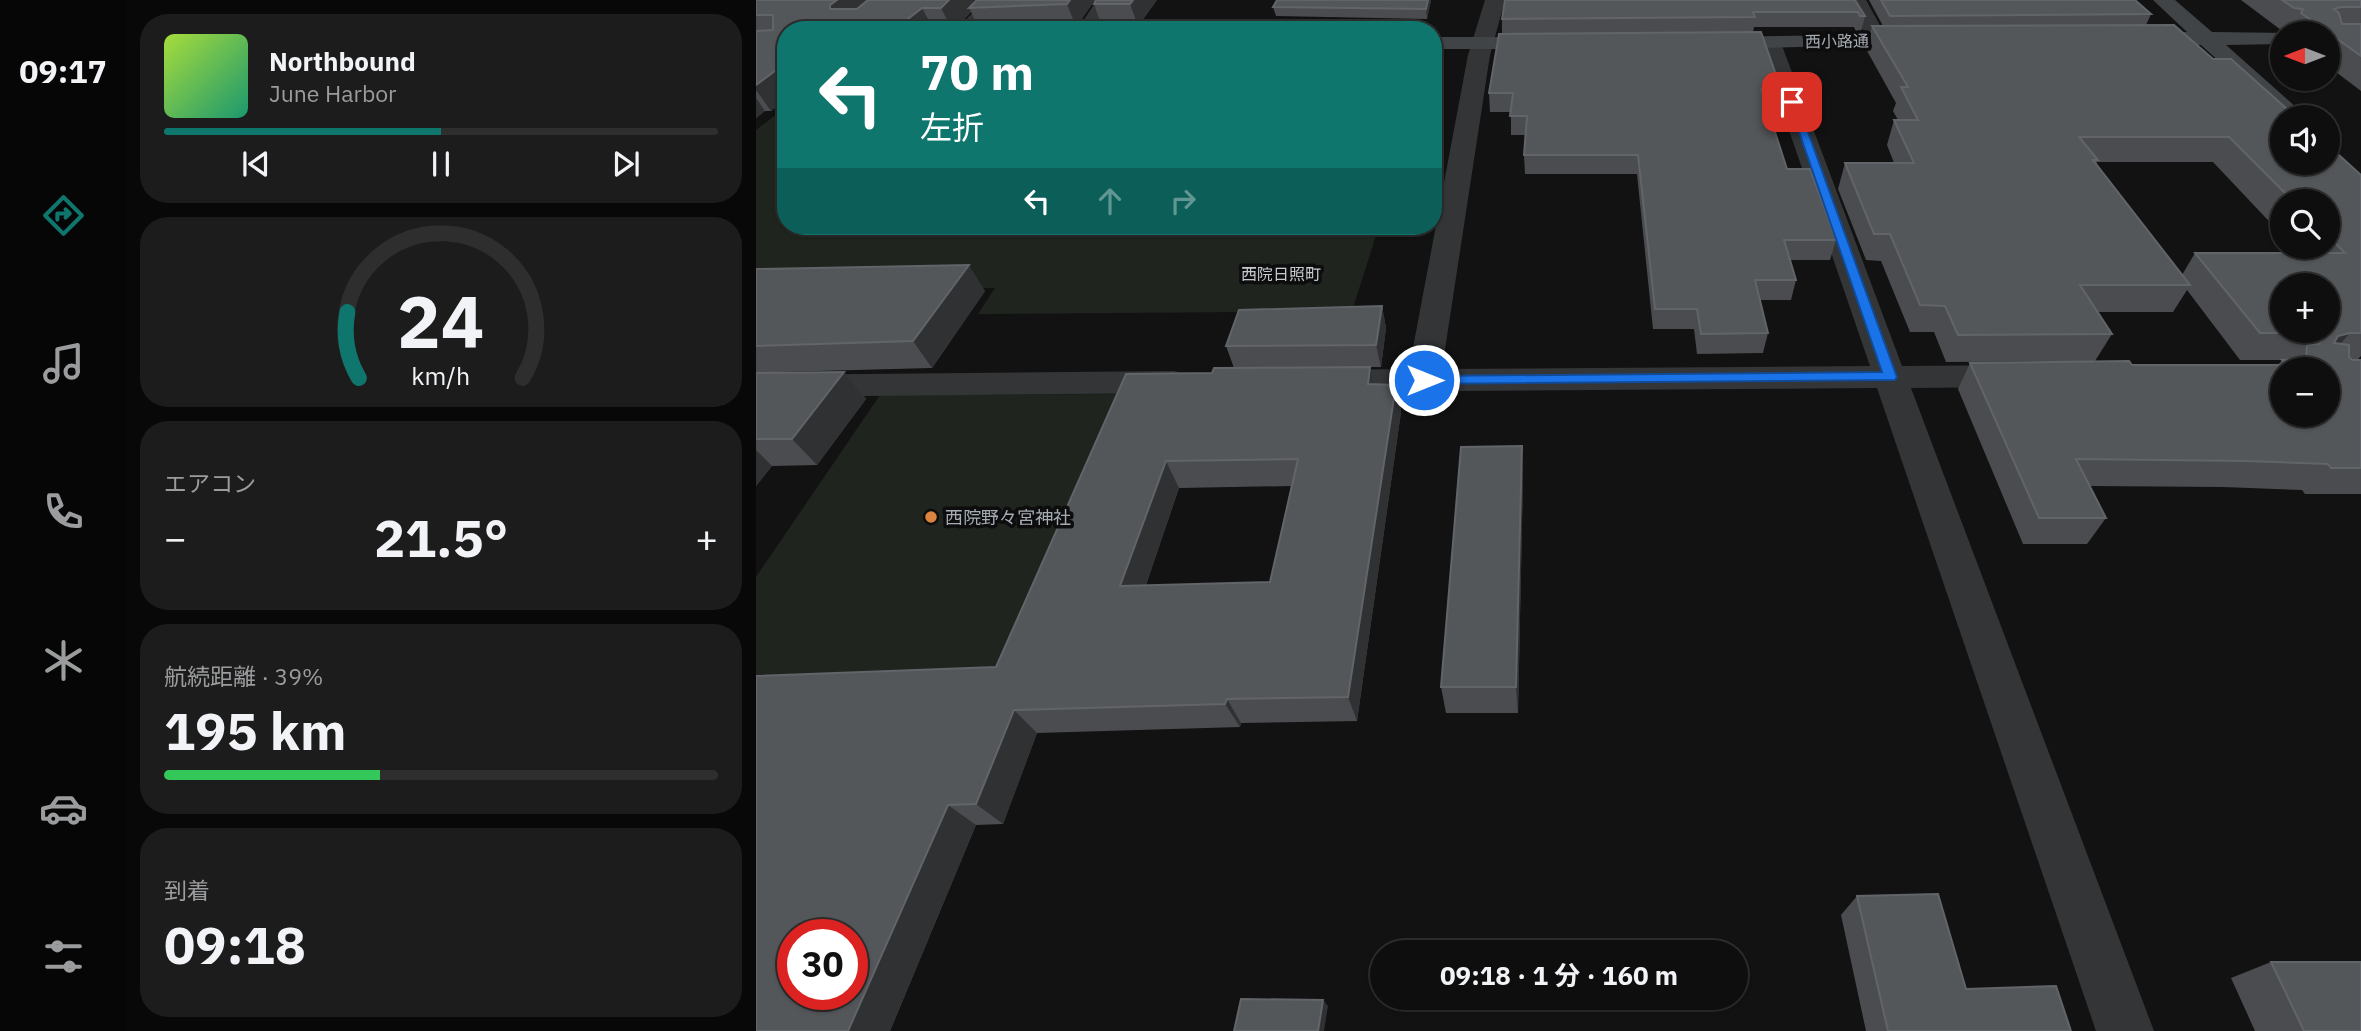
<!DOCTYPE html>
<html lang="ja">
<head>
<meta charset="utf-8">
<style>
  :root { --surface:#0e0e0e; --page:#1c1c1c; --text:#f1f3f6; --muted:#9b9c9e; --line:#2e2e2e; --accent:#0f766e }
  body { margin:0; font-family:"IBM Plex Sans","Noto Sans JP",sans-serif; background:var(--page); color:var(--text); height:100vh; display:flex; flex-direction:column; font-size:26px; white-space:nowrap }
  * { box-sizing:border-box; margin:0 }
  p { font-size:23px; color:var(--muted) }
  .icon { flex:none; width:38px; height:38px; fill:none; stroke:currentColor; stroke-width:2; stroke-linecap:round; stroke-linejoin:round }
  .map { position:relative; flex:1; overflow:hidden }
  .sheet { display:flex; flex-direction:column; gap:14px; padding:14px; background:#080808; width:630px }
  .sheet>* { flex:none }
  .hud { position:absolute; left:21px; top:21px; width:665px; height:214px; border-radius:28px; box-shadow:0 2px 5px #0004,0 0 0 2px var(--line); background:#0f766e; color:#fff; overflow:hidden }
  .needle { width:46px; rotate:270deg }
  .buttons { position:absolute; left:1514px; top:21px; display:grid; gap:14px }
  .buttons a { display:grid; place-items:center; width:70px; height:70px; border-radius:50%; background:var(--surface); box-shadow:0 2px 5px #0004,0 0 0 2px var(--line); font-size:35px }
  .speed { position:absolute; left:21px; top:919px; display:flex; gap:14px; font-size:35px; font-weight:700; text-align:center }
  .speed>* { display:grid; place-content:center; width:91px; height:91px; border-radius:50%; background:var(--surface); box-shadow:0 2px 5px #0004,0 0 0 2px var(--line); line-height:1 }
  .speed .limit { border:10px solid #d22; background:#fff; color:#111 }
  .pin { position:absolute; display:grid; place-items:center; width:60px; height:60px; color:#fff; margin:-30px; border-radius:14px; box-shadow:0 4px 10px #0006 }
  .me { position:absolute; width:77px; margin:-38px; rotate:90deg; stroke-linejoin:round; filter:drop-shadow(0 0 5px #0008) }
  .turn { display:flex; align-items:center; gap:24px; height:147px; padding:0 28px; font-size:32px }
  .turn .icon { width:91px; height:91px; stroke-width:2.5 }
  .turn b { display:block; font-size:49px; line-height:60px }
  .lanes { display:flex; align-items:center; height:66px; padding:0 28px; background:#0003; justify-content:center; gap:35px; direction:ltr }
  .lanes .off { opacity:.35 }
  .big { font-size:52px; font-weight:700; line-height:1.1 }
  .sheet .widget { flex:1; display:flex; flex-direction:column; justify-content:center; gap:10px; min-width:0; padding:0 24px; border-radius:28px; background:var(--page) }
  .sheet .dial { align-items:center; gap:0 }
  .dial svg { height:182px; overflow:visible; fill:none; stroke:var(--line); stroke-width:7; stroke-linecap:round; text-anchor:middle }
  .dial text { fill:var(--text); stroke:none }
  .song { display:flex; align-items:center; gap:21px }
  .cover { width:84px; height:84px; border-radius:10px; background:linear-gradient(135deg,hsl(80 70% 55%),hsl(160 70% 35%)) }
  .played { height:7px; border-radius:4px; background:linear-gradient(90deg,var(--accent) 50%,var(--line) 50%) }
  .keys { display:flex; justify-content:space-around; direction:ltr }
  .heat { display:flex; justify-content:space-between; align-items:center; font-size:38px; direction:ltr }
  .charge { height:10px; border-radius:5px; background:linear-gradient(90deg,#34c759 39%,var(--line) 0) }
  .trip { position:absolute; left:614px; top:940px; width:378px; height:70px; border-radius:35px; background:var(--surface); box-shadow:0 2px 5px #0004,0 0 0 2px var(--line); font-weight:700; line-height:70px; text-align:center }
  main { display:flex; flex:1; min-height:0 }
  .dock { display:flex; flex-direction:column; width:126px; justify-content:space-around; align-items:center; background:#060606; color:var(--muted) }
  .dock .icon { width:49px; height:49px }
  .dock .on { color:var(--accent) }
  .dock b { font-size:32px; color:var(--text) }
  .map>svg:first-child { display:block }
  .green { fill:#1f251e }
  .lines { fill:none; stroke-linecap:round; stroke-linejoin:round }
  .street { fill:#333537; fill-rule:evenodd }
  .secondary { fill:#414447; fill-rule:evenodd }
  .wall { fill:#4b4c4f; fill-rule:evenodd }
  .shaded-wall { fill:#303133 }
  .building { fill:#54575a; stroke:#616468; stroke-width:2; fill-rule:evenodd }
  .route { fill:#1a73e8; stroke:#114b97; stroke-width:2 }
  .poi-dot { fill:#dc8340; stroke:#0d0d0e; stroke-width:2.5 }
  .labels { text-anchor:middle; dominant-baseline:central; stroke-width:7; stroke-linejoin:round; paint-order:stroke }
  .far-street-label { font-size:16px; fill:#a5acb2; stroke:#0d0d0e }
  .far-neighbourhood-label { font-size:16px; fill:#c5cacf; stroke:#0d0d0e }
  .poi-label { font-size:18px; fill:#a5acb2; stroke:#0d0d0e; text-anchor:start }
</style>
</head>
<body>
<main>
<nav class="dock">
<b>09:17</b>
<svg class="icon on" aria-label="directions" viewBox="0 0 24 24"><path d="M12 3l9 9-9 9-9-9zM9 14v-3h6M13 9l2 2-2 2"/></svg>
<svg class="icon" aria-label="music" viewBox="0 0 24 24"><path d="M9 18V5l10-2v13"/><circle cx="6" cy="18" r="3"/><circle cx="16" cy="16" r="3"/></svg>
<svg class="icon" aria-label="phone" viewBox="0 0 24 24"><path d="M5 4h4l2 5-3 2q2 4 5 5l2-3 5 2v4C11 20 4 13 5 4z"/></svg>
<svg class="icon" aria-label="climate" viewBox="0 0 24 24"><path d="M12 3v18M4 7l16 10M4 17L20 7"/></svg>
<svg class="icon" aria-label="car" viewBox="0 0 24 24"><path d="M5 17H2v-5l4-1 3-4h7l3 4 3 1v5h-3M9 17h6M6 11h13"/><circle cx="7" cy="17" r="2"/><circle cx="17" cy="17" r="2"/></svg>
<svg class="icon" aria-label="filters" viewBox="0 0 24 24"><path d="M4 7h16M4 17h16"/><circle cx="9" cy="7" r="2"/><circle cx="15" cy="17" r="2"/></svg>
</nav>
<section class="sheet">
<div class="widget">
<div class="song"><i class="cover"></i><div><b>Northbound</b><p>June Harbor</p></div></div>
<div class="played"></div>
<div class="keys"><svg class="icon" aria-label="previous" viewBox="0 0 24 24"><path d="M18 5L8 12l10 7zM5 5v14"/></svg><svg class="icon" aria-label="pause" viewBox="0 0 24 24"><path d="M8 5v14M16 5v14"/></svg><svg class="icon" aria-label="next" viewBox="0 0 24 24"><path d="M6 5l10 7-10 7zM19 5v14"/></svg></div>
</div>
<div class="widget dial"><svg viewBox="0 0 100 80">
<path d="M14 69A42 42 0 1 1 86 69"/>
<path d="M14 69A42 42 0 0 1 9 40" stroke="#0f766e"/>
<text x="50" y="56" font-size="32" font-weight="700">24</text>
<text x="50" y="72" font-size="11">km/h</text>
</svg></div>
<div class="widget"><p>エアコン</p>
<div class="heat"><a>−</a><b class="big">21.5°</b><a>+</a></div>
</div>
<div class="widget"><p>航続距離 · 39%</p><b class="big">195 km</b><div class="charge"></div></div>
<div class="widget"><p>到着</p><b class="big">09:18</b></div>
</section>
<div class="map">
<svg width="1605" height="1031" viewBox="0 0 1605 1031">
  <rect width="100%" height="100%" fill="#121213"/>
  <g class="green">
    <polygon points="30,107 30,226 623,226 596,311 222,314 239,288 32,289 0,276 0,130"/>
    <polygon points="362,394 250,671 0,678 0,577 124,395"/>
  </g>
  <g class="lines">
    <g class="street">
      <polygon points="230,0 251,0 221,30 199,30"/>
      <polygon points="341,0 361,0 341,30 321,30"/>
      <polygon points="729,0 749,0 734,55 686,369 1114,366 1003,43 1007,39 1021,39 1025,43 1146,366 1261,365 1273,368 1278,376 1273,384 1261,387 1155,388 1398,1031 1340,1031 1121,388 566,392 554,389 549,381 554,373 566,370 653,369 712,55"/>
      <polygon points="1090,0 1110,0 1132,40 1129,44 1115,44"/>
      <polygon points="418,371 430,374 435,382 430,390 418,393 0,397 0,375"/>
    </g>
    <g class="secondary">
      <polygon points="1397,0 1419,0 1456,32 1532,33 1526,33 1526,44 1470,45 1551,117 1526,118 1445,45 1374,43 1371,39 1374,35 1381,33 1431,32"/>
      <polygon points="1163,34 1170,36 1173,40 1170,44 958,49 951,47 947,43 951,39 958,37"/>
      <polygon points="677,37 792,37 799,39 803,43 799,47 792,49 677,49"/>
    </g>
  </g>
  <g class="wall">
    <polygon points="0,0 339,0 320,27 224,30 215,12 198,30 30,30 30,99 15,111 9,111 0,118"/>
    <polygon points="401,0 382,26 346,27 338,4"/>
    <polygon points="521,0 675,0 671,19 520,16 517,7"/>
    <polygon points="1099,0 1109,16 1105,32 1100,32 1098,27 998,27 997,32 1025,89 1021,108 1011,108 1031,169 1080,240 1074,260 1034,260 1040,280 1035,300 1004,300 1012,333 1007,353 941,354 938,329 897,329 881,174 769,174 768,155 769,135 755,135 755,112 734,112 733,93 746,34 746,19"/>
    <path d="M 1113,0 L 1379,0 L 1395,14 L 1390,25 L 1457,59 L 1605,175 L 1605,356 L 1602,359 L 1605,360 L 1605,494 L 1549,494 L 1546,490 L 1467,487 L 1334,486 L 1350,518 L 1331,544 L 1267,544 L 1202,389 L 1214,363 L 1376,365 L 1522,365 L 1526,360 L 1528,360 L 1484,360 L 1431,290 L 1417,312 L 1341,312 L 1356,334 L 1339,361 L 1190,362 L 1178,332 L 1154,332 L 1125,261 L 1110,260 L 1082,189 L 1089,163 L 1138,163 L 1131,145 L 1138,120 L 1142,120 L 1137,111 L 1140,103 L 1110,49 L 1116,26 L 1127,26 ZM 1341,162 L 1457,162 L 1526,235 L 1526,201 L 1572,201 L 1572,247 L 1537,247 L 1543,253 L 1439,253 L 1426,275 L 1340,164 Z"/>
    <polygon points="1485,0 1605,0 1605,91 1572,66 1572,33 1533,33 1534,31 1525,30"/>
    <polygon points="0,269 229,291 176,368 22,372 88,372 110,399 61,465 16,466 0,486"/>
    <polygon points="626,306 630,328 625,367 478,368 470,346"/>
    <path d="M 370,374 L 640,385 L 645,412 L 601,721 L 485,723 L 484,727 L 281,733 L 247,824 L 220,825 L 134,1031 L 0,1031 L 240,667 ZM 535,486 L 514,582 L 390,585 L 423,488 Z"/>
    <polygon points="767,476 762,713 690,713 685,687"/>
    <polygon points="1101,896 1210,989 1315,1031 1110,1031 1085,915"/>
    <polygon points="1515,962 1605,1031 1499,1031 1475,978"/>
  </g>
  <g class="shaded-wall">
    <polygon points="81,0 121,0 87,28 74,9 74,5"/>
    <polygon points="193,0 226,0 213,8 215,12 198,30 196,30 185,8"/>
    <polygon points="314,0 339,0 320,27 311,4"/>
    <polygon points="377,0 401,0 382,26 374,4"/>
    <polygon points="672,0 675,0 671,19 670,9"/>
    <polygon points="166,8 178,30 138,30"/>
    <polygon points="27,65 30,69 30,99 15,111 0,90 0,85"/>
    <polygon points="0,98 9,111 0,118"/>
    <polygon points="213,265 229,291 176,368 157,341"/>
    <polygon points="626,306 630,328 625,367 620,345"/>
    <polygon points="1594,333 1571,359 1559,362 1582,336"/>
    <polygon points="614,367 620,395 612,384"/>
    <polygon points="88,372 110,399 61,465 36,439"/>
    <polygon points="640,385 645,412 601,721 592,697"/>
    <polygon points="766,446 767,476 762,713 760,687"/>
    <polygon points="0,450 16,466 0,486"/>
    <polygon points="410,461 423,488 381,611 364,586"/>
    <polygon points="471,699 485,723 484,727 469,704"/>
    <polygon points="258,710 281,733 247,824 220,804"/>
    <polygon points="192,805 220,825 134,1031 92,1031"/>
    <polygon points="567,1000 572,1006 568,1031 562,1031"/>
  </g>
  <g class="building">
    <polygon points="0,0 81,0 74,5 74,9 101,9 112,0 193,0 185,8 166,8 138,30 30,30 30,65 27,65 0,85 0,31 17,30 17,15 0,15"/>
    <polygon points="221,0 314,0 311,4 213,8"/>
    <polygon points="340,0 377,0 374,4 338,4"/>
    <polygon points="521,0 672,0 670,9 517,7"/>
    <polygon points="749,0 1099,0 1109,16 1104,16 1102,12 997,12 999,17 746,19"/>
    <polygon points="1125,0 1379,0 1395,14 1134,16"/>
    <polygon points="1526,0 1605,0 1605,7 1585,7 1578,9 1583,13 1586,24 1605,24 1605,56 1545,13 1547,9 1538,8"/>
    <path d="M 1418,25 L 1457,59 L 1475,59 L 1540,117 L 1526,117 L 1526,163 L 1572,163 L 1572,145 L 1605,175 L 1605,333 L 1594,333 L 1582,336 L 1578,343 L 1593,345 L 1593,357 L 1596,360 L 1605,360 L 1605,468 L 1575,468 L 1572,464 L 1490,461 L 1320,459 L 1350,518 L 1283,518 L 1214,363 L 1373,361 L 1376,365 L 1531,365 L 1526,360 L 1550,359 L 1551,345 L 1564,344 L 1563,337 L 1548,333 L 1504,333 L 1439,253 L 1589,253 L 1572,236 L 1572,201 L 1537,201 L 1473,137 L 1323,137 L 1342,160 L 1337,160 L 1434,285 L 1324,285 L 1356,334 L 1202,335 L 1189,306 L 1164,305 L 1134,234 L 1118,234 L 1089,163 L 1158,163 L 1138,120 L 1162,120 L 1145,87 L 1152,87 L 1116,26 ZM 1526,285 L 1572,285 L 1572,331 L 1526,331 ZM 1526,369 L 1572,369 L 1572,415 L 1526,415 Z"/>
    <polygon points="1005,32 1025,89 1005,89 1031,169 1054,169 1080,240 1028,240 1040,280 999,280 1012,333 945,334 941,309 899,309 882,155 768,155 771,116 754,116 757,93 733,93 743,34"/>
    <polygon points="213,265 157,341 0,346 0,269"/>
    <polygon points="626,306 620,345 470,346 483,310"/>
    <path d="M 614,367 L 612,384 L 640,385 L 592,697 L 471,699 L 469,704 L 258,710 L 220,804 L 192,805 L 92,1031 L 0,1031 L 0,676 L 240,667 L 370,374 L 456,373 L 458,368 ZM 542,459 L 514,582 L 364,586 L 410,461 ZM 37,934 L 96,934 L 96,994 L 37,994 Z"/>
    <polygon points="88,372 36,439 0,439 0,373"/>
    <polygon points="766,446 760,687 685,687 705,447"/>
    <polygon points="1182,894 1210,989 1300,986 1315,1031 1132,1031 1101,896"/>
    <polygon points="1515,962 1605,962 1605,1031 1548,1031"/>
    <polygon points="485,999 567,1000 562,1031 478,1031"/>
  </g>
  <polygon class="route" points="1032,100 1041,102 1141,377 1139,380 663,384 663,377 668,376 1126,372"/>
  <circle class="poi-dot" cx="175" cy="517" r="7"/>
  <g class="labels">
    <g class="far-street-label">
      <text transform="translate(1081 41) rotate(-1)">西小路通</text>
    </g>
    <g class="far-neighbourhood-label">
      <text x="525" y="274">西院日照町</text>
    </g>
    <g class="poi-label">
      <text x="189" y="517">西院野々宮神社</text>
    </g>
  </g>
</svg>
<div class="buttons">
<a><svg class="needle" viewBox="-14 -14 28 28"><path d="M0-13l5 13h-10z" fill="#e53935"/><path d="M0 13l5-13h-10z" fill="#9b9c9e"/></svg></a>
<a><svg class="icon" aria-label="sound" viewBox="0 0 24 24"><path d="M4 9h4l5-4v14l-5-4H4zM17 9q2 3 0 6"/></svg></a>
<a><svg class="icon" aria-label="search" viewBox="0 0 24 24"><circle cx="10" cy="10" r="6"/><path d="M15 15l6 6"/></svg></a>
<a>+</a>
<a>−</a>
</div>
<div class="speed"><div class="limit">30</div></div>
<div class="pin" style="left:1036px;top:102px;background:#d93025"><svg class="icon" aria-label="arrive" viewBox="0 0 24 24"><path d="M6 21V4h12l-3 4 3 4H6"/></svg></div>
<svg class="me" style="left:668px;top:380px" viewBox="-20 -20 40 40"><circle r="17" fill="#1a73e8" stroke="#fff" stroke-width="3"/><path d="M0-11L8 9 0 5-8 9z" fill="#fff"/></svg>
<div class="trip">09:18 · 1 分 · 160 m</div>
<div class="hud">
<div class="turn"><svg class="icon" aria-label="left" viewBox="0 0 24 24"><path d="M17 20v-9H6M10 6l-5 5 5 5"/></svg><div><b>70 m</b>左折</div></div>
<div class="lanes"><svg class="icon" aria-label="left" viewBox="0 0 24 24"><path d="M17 20v-9H6M10 6l-5 5 5 5"/></svg><svg class="icon off" aria-label="ahead" viewBox="0 0 24 24"><path d="M12 20V5M6 11l6-6 6 6"/></svg><svg class="icon off" aria-label="right" viewBox="0 0 24 24"><path d="M7 20v-9h11M14 6l5 5-5 5"/></svg></div>
</div>
</div>
</main>
</body>
</html>
